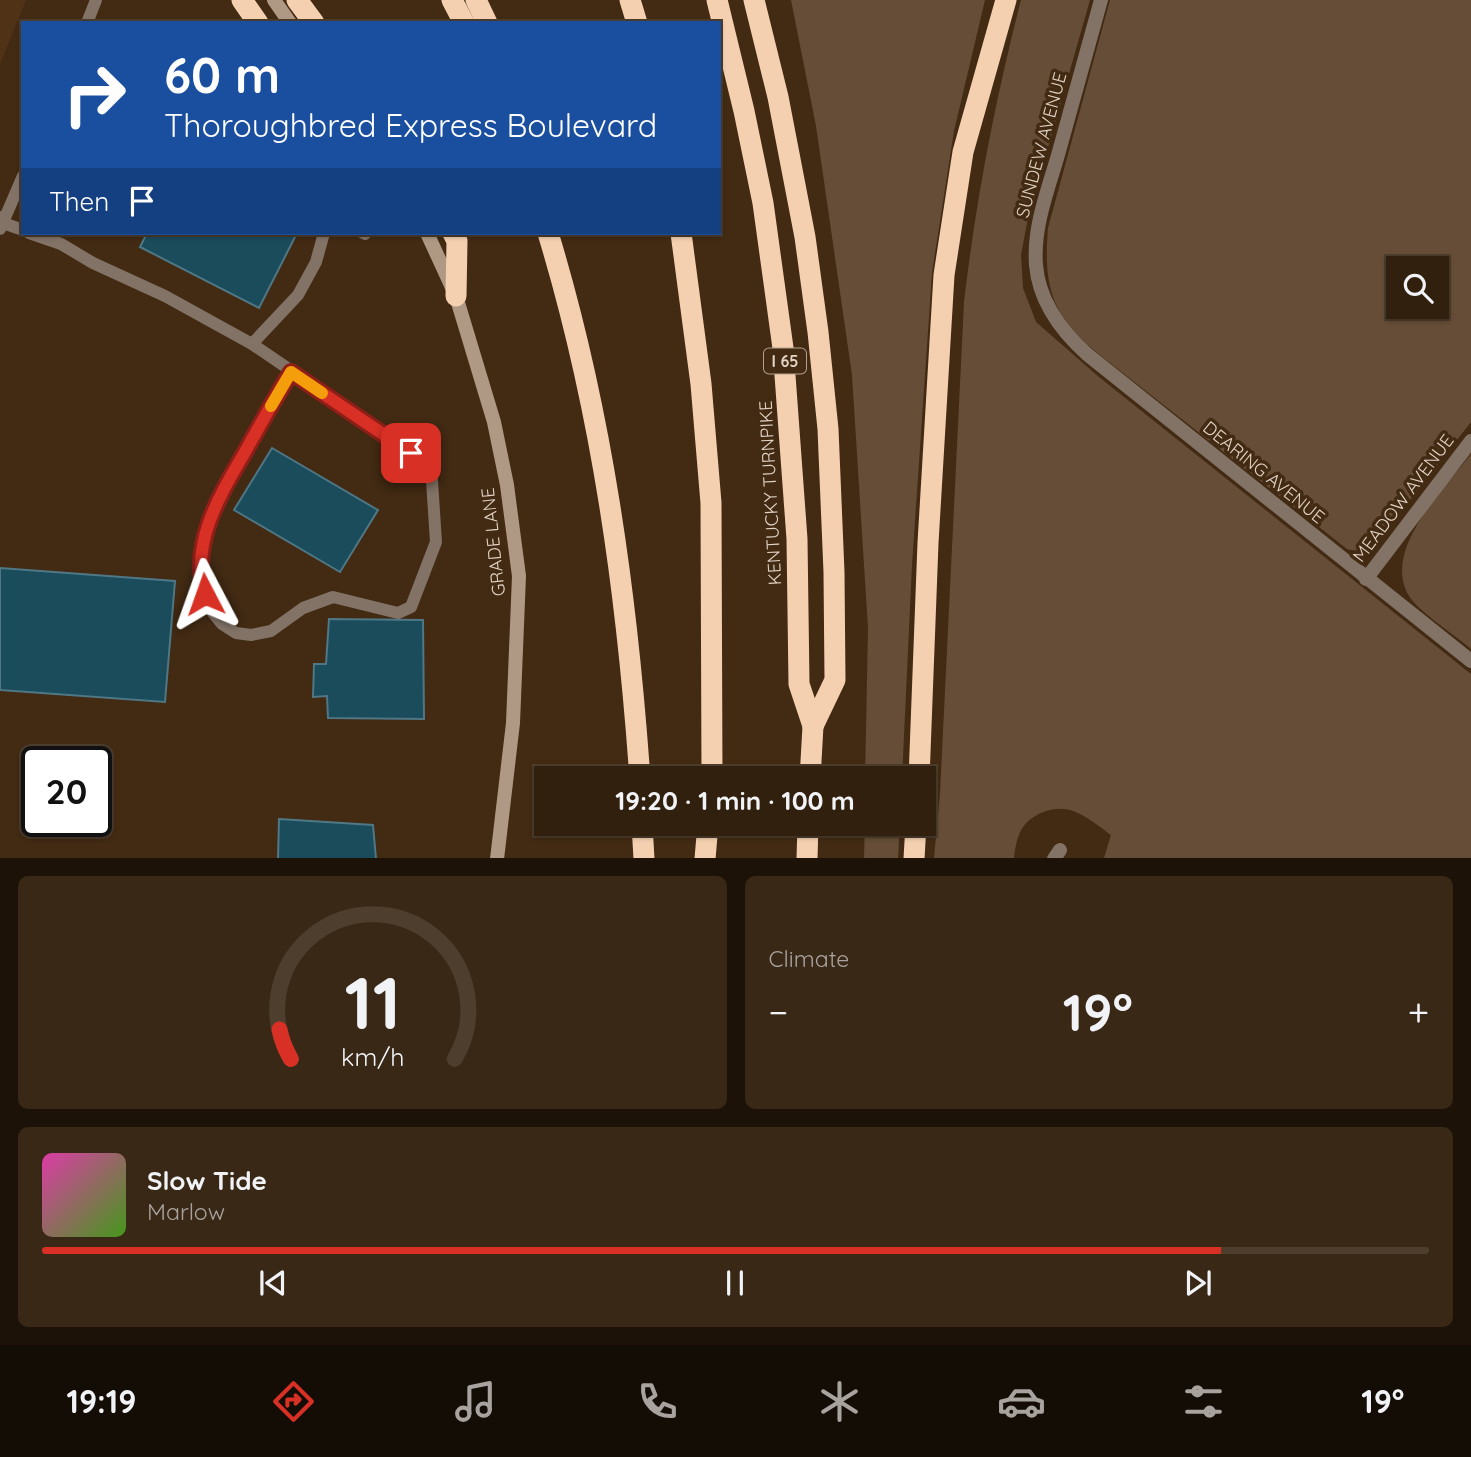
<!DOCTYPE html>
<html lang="en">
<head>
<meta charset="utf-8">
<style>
  :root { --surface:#32200e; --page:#3a2817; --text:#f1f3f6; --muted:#a8a39e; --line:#4d3e2e; --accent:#d93025 }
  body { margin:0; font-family:Quicksand,sans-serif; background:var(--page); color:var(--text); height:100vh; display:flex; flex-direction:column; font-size:26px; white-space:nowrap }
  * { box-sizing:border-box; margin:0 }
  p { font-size:23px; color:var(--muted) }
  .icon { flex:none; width:38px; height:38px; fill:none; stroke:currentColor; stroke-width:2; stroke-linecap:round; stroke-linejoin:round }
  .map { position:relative; height:858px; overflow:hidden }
  .panel { display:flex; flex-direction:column; gap:18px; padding:18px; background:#1c1208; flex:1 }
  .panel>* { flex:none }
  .banner { position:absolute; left:21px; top:21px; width:700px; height:214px; border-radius:0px; box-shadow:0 2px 5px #0004,0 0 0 2px var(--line); background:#1a4fa0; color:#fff; overflow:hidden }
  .controls { position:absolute; left:1386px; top:256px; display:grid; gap:14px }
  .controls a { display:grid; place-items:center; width:63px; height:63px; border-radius:0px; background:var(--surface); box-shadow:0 2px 5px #0004,0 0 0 2px var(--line); font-size:35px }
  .speed { position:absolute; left:21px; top:746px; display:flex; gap:14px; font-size:35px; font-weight:700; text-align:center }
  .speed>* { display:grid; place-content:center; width:91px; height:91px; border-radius:50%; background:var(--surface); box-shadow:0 2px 5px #0004,0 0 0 2px var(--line); line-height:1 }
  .speed .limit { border:4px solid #111; border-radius:10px; background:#fff; color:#111 }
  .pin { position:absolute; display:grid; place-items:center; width:60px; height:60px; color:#fff; margin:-30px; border-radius:14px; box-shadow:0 4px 10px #0006 }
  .me { position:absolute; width:77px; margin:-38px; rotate:356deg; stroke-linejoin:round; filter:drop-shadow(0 0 5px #0008) }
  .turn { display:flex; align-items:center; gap:24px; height:147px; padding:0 28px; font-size:32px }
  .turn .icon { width:91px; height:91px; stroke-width:2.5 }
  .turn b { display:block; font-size:49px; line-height:60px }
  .then { display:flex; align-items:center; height:66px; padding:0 28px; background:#0003; gap:14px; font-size:26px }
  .big { font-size:52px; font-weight:800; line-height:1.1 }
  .panel .widget { flex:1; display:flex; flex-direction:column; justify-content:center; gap:10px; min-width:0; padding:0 24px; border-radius:10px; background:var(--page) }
  .panel .dial { align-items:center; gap:0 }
  .dial svg { height:182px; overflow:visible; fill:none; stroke:var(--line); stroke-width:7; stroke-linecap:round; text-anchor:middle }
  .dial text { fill:var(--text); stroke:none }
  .song { display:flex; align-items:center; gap:21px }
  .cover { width:84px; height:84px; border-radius:10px; background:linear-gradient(135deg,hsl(320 70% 55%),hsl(100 70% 35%)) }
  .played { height:7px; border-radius:4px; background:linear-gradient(90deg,var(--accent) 85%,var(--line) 85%) }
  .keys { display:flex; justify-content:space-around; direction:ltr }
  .heat { display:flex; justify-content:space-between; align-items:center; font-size:38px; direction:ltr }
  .panel .tiles { flex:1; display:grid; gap:18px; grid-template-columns:1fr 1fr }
  .widget:last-child { grid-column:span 2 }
  .trip { position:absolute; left:534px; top:766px; width:402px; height:70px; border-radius:0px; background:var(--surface); box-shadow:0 2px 5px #0004,0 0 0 2px var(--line); font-weight:800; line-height:70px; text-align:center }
  .tab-bar { display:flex; height:112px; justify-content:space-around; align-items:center; background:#140d06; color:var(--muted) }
  .tab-bar .icon { width:49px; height:49px }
  .tab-bar .selected { color:var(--accent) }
  .tab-bar b { font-size:32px; color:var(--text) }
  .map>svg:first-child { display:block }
  .built { fill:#503316 }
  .green { fill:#654d37; fill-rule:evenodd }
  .building { fill:#1a4c5b; stroke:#4f7785; stroke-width:2 }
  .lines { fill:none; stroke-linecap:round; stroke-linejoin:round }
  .lane { stroke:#827366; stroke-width:12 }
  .street { stroke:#827366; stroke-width:14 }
  .secondary { stroke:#b09984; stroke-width:14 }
  .highway { stroke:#f4d0b0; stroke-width:21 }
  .route-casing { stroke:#8d1f18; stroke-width:18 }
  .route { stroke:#d93025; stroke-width:12 }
  .slow { stroke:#f59e0b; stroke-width:12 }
  .labels { text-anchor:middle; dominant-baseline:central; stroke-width:7; stroke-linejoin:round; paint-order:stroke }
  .shield { fill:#422a13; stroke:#b2a090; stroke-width:2 }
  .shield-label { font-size:16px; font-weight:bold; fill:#e2d3c5 }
  .street-label { font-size:18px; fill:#e2d3c5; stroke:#422a13 }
</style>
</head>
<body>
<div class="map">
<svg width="1471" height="859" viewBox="0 0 1471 859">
  <rect width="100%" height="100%" fill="#422a13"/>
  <polygon class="built" points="0,0 26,0 0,64"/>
  <g class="green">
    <polygon points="791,0 985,0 954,131 932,273 912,565 902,779 865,779 868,628 852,375 816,126"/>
    <path d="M 1021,0 L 1090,0 L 1028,218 L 1021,255 L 1023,288 L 1036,322 L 1099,377 L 1471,674 L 1471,858 L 1104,858 L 1111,835 C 1100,827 1087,816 1073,811 C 1057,805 1034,812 1023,827 C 1017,836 1015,848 1014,858 L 934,858 L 940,793 L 964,302 C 976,199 995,101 1021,0 Z"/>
    <path d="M 1110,0 L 1471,0 L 1471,422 L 1380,538 C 1370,549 1362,553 1347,549 L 1100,355 C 1052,317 1043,288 1048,228 ZM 1398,268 L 1437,268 L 1437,306 L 1398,306 Z"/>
    <path d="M 1471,454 L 1471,649 C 1455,635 1419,612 1409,596 C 1381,550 1445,488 1471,454 Z"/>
    <polygon points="865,824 900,824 898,858 864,858"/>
  </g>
  <g class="building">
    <polygon points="147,233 297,233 259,308 140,247"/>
    <polygon points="272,448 378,510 340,572 234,510"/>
    <polygon points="0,568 175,581 165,702 0,690"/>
    <polygon points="329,619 423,620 424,719 328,718 327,696 313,697 314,664 326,664"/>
    <polygon points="279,819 373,825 376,859 278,859"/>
  </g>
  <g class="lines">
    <g class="lane">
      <polyline points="87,23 96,0"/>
      <polyline points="3,223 23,230"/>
      <polyline points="0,229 23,176"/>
      <polyline points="29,233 61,244 93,263 165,296 252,344 431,466 436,542 411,607 398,613 333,597 303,608 271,631 251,635 236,633 222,624 209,608 201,580 205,535 214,505 291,372"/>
      <polyline points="363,233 365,234"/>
      <polyline points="252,344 298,295 316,262 324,233"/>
    </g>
    <g class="street">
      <path d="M 1101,0 C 1087,52 1072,103 1058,155 C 1048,190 1033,227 1036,265 C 1039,302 1061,331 1088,355 L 1471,661"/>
      <polyline points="0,218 3,223"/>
      <polyline points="1366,579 1471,441"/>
      <polyline points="1054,859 1060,850"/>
    </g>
    <g class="secondary">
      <polyline points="274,0 290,23"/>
      <polyline points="427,233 456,296 494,422 507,485 519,576 513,723 497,859"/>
    </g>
    <g class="highway">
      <polyline points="242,0 258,23"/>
      <polyline points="297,0 314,23"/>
      <polyline points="452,0 464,23"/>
      <polyline points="476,0 487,23"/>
      <polyline points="630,0 637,23"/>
      <polyline points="717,0 744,111 763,203 783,348 797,539 799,684 813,726 810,779"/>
      <polyline points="754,0 778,97 805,237 818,332 828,429 834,572 835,680 813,726"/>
      <polyline points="453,233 457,241 456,296"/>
      <path d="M 548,233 C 602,411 627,594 640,779"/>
      <polyline points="681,233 701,384 711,503 712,779"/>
      <polyline points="919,779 928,543 944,275 963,152 1006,0"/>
      <polyline points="642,824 644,859"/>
      <polyline points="705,859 708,824"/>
      <polyline points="807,859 808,824"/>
      <polyline points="914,859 916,824"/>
    </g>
  </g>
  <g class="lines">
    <defs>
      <path id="route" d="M 205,594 C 190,543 220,495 245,452 C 260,425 275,398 291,372 L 411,453"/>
    </defs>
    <use href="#route" class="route-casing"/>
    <use href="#route" class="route"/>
    <polyline class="slow" points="271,406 291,372 322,393"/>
  </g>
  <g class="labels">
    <rect class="shield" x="764" y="348.5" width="42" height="25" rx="5"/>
    <g class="shield-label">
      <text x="785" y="361">I 65</text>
    </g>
    <g class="street-label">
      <text transform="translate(1041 145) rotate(-75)">SUNDEW AVENUE</text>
      <text transform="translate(1264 472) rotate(39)">DEARING AVENUE</text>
      <text transform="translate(770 493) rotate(-93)">KENTUCKY TURNPIKE</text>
      <text transform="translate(1403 498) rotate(-53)">MEADOW AVENUE</text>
      <text transform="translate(493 542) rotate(-96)">GRADE LANE</text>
    </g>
  </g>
</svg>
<div class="controls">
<a><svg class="icon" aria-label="search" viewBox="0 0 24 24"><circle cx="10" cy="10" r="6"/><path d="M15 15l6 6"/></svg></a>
</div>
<div class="speed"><div class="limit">20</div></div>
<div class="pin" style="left:411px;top:453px;background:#d93025"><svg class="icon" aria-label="arrive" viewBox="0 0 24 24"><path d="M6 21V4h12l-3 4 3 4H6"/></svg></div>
<svg class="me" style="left:205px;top:594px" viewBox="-20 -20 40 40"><path d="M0-17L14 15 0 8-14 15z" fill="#d93025" stroke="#fff" stroke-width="4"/></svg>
<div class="trip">19:20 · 1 min · 100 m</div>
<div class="banner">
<div class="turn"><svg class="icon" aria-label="right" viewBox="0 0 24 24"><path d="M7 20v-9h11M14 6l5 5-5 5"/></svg><div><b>60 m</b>Thoroughbred Express Boulevard</div></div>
<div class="then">Then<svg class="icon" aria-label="arrive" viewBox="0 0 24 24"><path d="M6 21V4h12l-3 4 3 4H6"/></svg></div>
</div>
</div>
<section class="panel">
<div class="tiles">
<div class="widget dial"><svg viewBox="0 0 100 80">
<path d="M14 69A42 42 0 1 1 86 69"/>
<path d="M14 69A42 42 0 0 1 9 56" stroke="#d93025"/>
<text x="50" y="56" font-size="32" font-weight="700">11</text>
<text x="50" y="72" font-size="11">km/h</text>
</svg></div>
<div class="widget"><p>Climate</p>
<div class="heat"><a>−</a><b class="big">19°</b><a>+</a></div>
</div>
<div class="widget">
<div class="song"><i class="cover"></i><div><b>Slow Tide</b><p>Marlow</p></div></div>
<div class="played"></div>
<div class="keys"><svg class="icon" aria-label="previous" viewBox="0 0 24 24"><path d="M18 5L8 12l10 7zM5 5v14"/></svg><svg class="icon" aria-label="pause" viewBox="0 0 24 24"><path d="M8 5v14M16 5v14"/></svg><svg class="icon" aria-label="next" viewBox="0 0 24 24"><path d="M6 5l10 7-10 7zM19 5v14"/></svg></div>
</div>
</div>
</section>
<nav class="tab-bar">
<b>19:19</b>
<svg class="icon selected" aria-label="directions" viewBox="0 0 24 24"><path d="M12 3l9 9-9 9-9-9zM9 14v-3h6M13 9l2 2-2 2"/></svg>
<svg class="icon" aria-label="music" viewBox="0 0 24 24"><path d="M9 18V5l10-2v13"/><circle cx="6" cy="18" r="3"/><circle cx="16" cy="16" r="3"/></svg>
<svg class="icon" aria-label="phone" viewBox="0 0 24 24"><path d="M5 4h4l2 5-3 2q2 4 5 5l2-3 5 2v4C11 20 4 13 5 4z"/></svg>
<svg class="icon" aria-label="climate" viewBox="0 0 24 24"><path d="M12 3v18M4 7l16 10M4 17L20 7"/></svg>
<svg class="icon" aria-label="car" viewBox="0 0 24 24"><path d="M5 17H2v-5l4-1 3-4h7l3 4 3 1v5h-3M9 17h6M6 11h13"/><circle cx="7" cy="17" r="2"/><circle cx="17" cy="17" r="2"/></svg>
<svg class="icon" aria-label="filters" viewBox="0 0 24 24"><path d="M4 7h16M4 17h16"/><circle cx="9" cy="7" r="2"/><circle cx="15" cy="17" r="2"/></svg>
<b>19°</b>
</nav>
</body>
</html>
